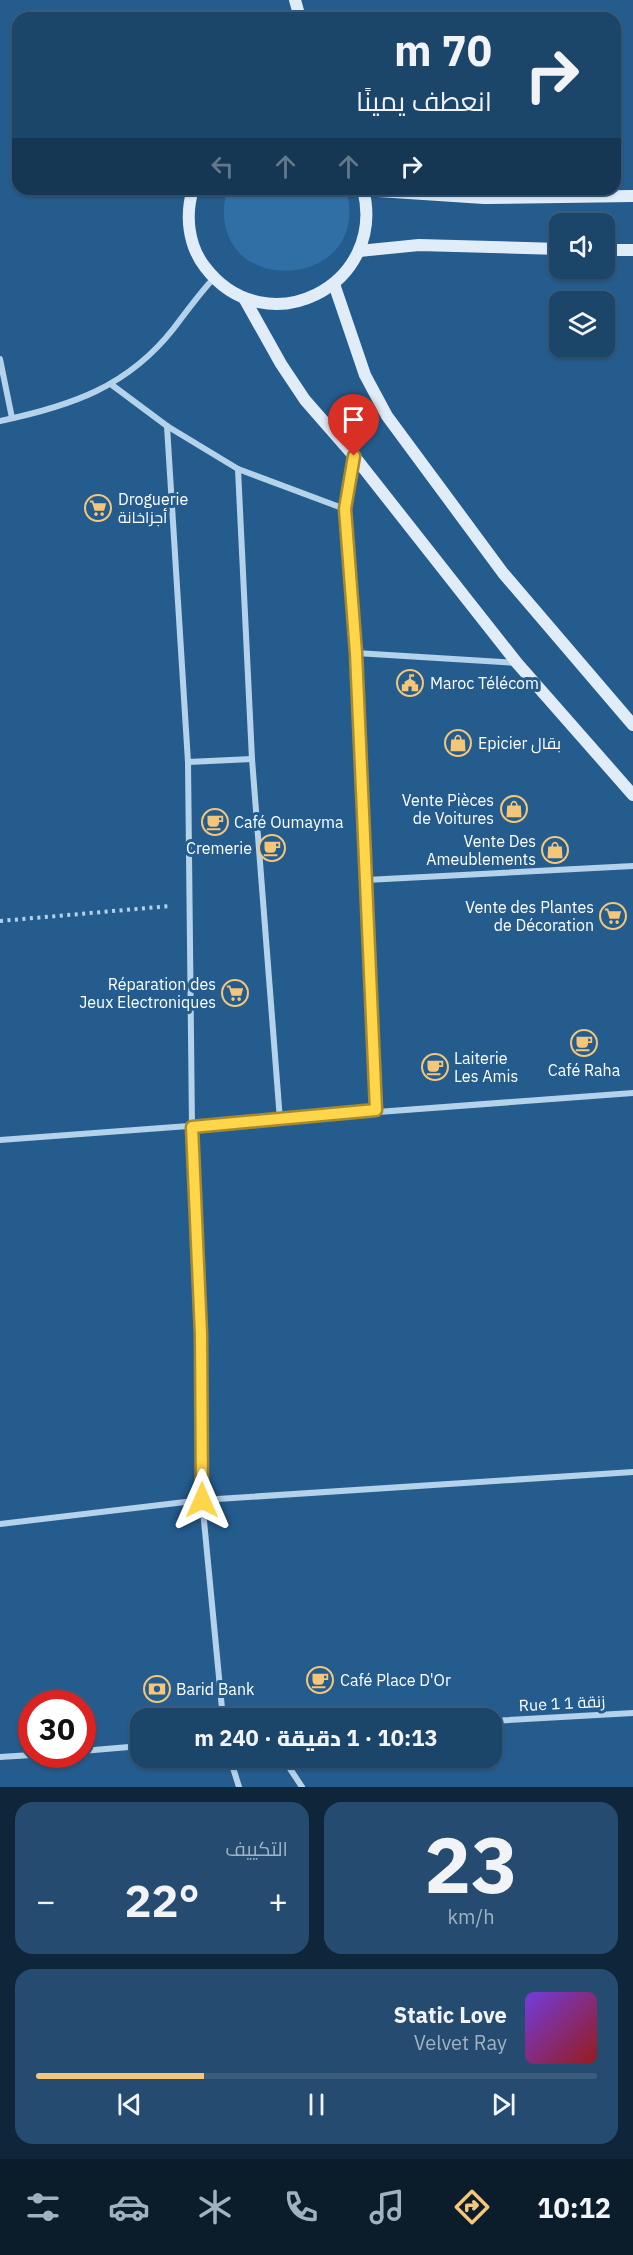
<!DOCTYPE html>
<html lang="ar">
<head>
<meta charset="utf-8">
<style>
  :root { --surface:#1c456a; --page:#254c70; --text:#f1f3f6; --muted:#a0b1c1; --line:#3a5d7e; --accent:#f4c67a }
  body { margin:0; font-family:"IBM Plex Sans",Cairo,sans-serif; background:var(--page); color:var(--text); direction:rtl; height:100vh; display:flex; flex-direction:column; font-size:22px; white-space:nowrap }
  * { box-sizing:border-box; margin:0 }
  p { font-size:20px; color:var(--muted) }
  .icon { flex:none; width:33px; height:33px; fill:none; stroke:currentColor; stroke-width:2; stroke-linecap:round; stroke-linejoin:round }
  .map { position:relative; height:1787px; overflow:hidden; direction:ltr }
  .panel { display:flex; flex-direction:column; gap:15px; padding:15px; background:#0f263a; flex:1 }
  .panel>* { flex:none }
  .banner { position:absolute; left:12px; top:12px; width:609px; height:183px; border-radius:18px; box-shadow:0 2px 4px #0004,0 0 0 2px var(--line); direction:rtl; background:#1c456a; color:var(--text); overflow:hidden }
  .controls { position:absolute; left:549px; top:213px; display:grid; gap:12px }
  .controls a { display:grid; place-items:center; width:66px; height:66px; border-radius:12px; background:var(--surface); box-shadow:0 2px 4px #0004,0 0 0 2px var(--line); font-size:30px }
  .speed { position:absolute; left:18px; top:1690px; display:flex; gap:12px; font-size:30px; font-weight:700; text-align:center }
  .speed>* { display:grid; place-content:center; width:78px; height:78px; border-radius:50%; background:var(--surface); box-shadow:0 2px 4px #0004,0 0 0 2px var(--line); line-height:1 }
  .speed .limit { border:9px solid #d22; background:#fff; color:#111 }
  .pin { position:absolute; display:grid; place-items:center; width:51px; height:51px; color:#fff; margin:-62px -26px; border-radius:50% 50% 50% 0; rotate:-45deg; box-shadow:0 0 6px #0007 }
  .pin .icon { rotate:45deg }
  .me { position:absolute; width:66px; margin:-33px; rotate:0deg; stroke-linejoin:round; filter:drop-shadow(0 0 4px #0008) }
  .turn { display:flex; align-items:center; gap:21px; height:126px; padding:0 30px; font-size:27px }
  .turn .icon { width:78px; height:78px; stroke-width:2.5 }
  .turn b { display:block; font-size:42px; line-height:51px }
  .lanes { display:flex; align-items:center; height:57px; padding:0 30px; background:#0003; justify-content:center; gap:30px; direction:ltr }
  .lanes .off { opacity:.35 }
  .big { font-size:45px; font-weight:800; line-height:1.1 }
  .panel .card { flex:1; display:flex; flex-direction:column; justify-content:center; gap:9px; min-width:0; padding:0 21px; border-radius:18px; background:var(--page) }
  .panel .dial { align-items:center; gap:0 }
  .dial b { font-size:78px; line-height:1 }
  .song { display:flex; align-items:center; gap:18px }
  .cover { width:72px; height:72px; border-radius:9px; background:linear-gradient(135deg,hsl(260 70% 55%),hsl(0 70% 35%)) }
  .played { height:6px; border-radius:3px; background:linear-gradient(90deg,var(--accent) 30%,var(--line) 30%) }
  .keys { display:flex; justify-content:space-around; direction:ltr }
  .heat { display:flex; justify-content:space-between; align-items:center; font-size:33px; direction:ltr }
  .panel .tiles { flex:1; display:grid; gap:15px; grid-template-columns:1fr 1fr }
  .card:last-child { grid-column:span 2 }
  .trip { position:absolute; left:130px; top:1708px; width:372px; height:60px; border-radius:18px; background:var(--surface); box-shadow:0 2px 4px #0004,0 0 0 2px var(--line); font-weight:800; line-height:60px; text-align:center; direction:rtl }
  .dock { display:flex; height:96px; justify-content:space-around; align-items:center; background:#0b1c2a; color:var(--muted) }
  .dock .icon { width:42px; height:42px }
  .dock .selected { color:var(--accent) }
  .dock b { font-size:27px; color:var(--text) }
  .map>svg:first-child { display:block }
  .green { fill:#306fa5 }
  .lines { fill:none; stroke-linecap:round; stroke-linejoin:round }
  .path { stroke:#b5d2eb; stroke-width:4; stroke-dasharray:3 4.5; stroke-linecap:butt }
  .street { stroke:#b5d2eb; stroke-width:6 }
  .secondary { stroke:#e0edf9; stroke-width:12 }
  .route-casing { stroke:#a68a30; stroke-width:15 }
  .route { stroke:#ffd54a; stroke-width:10 }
  .labels { text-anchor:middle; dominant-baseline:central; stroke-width:6; stroke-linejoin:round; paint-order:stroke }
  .poi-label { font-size:16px; fill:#fff; stroke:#255c8e; text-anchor:start }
  .street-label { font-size:16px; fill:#fff; stroke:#255c8e }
</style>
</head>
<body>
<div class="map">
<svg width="633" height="1787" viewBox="0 0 633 1787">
  <rect width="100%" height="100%" fill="#255c8e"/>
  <path class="green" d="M 227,189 L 346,189 C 376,294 199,302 227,189 Z"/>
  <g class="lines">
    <polyline class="path" points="0,921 170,906"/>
    <g class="street">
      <polyline points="0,359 12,418"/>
      <polyline points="112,385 167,426 238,469 345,509"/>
      <path d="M 0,421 C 71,406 128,387 174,328 C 187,311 199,294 214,278"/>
      <polyline points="167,426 188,762 192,1127 201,1334 202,1500 223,1719"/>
      <polyline points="354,459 345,509 356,653 376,1110"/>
      <polyline points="238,469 252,759 280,1120"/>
      <polyline points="356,653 517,663"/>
      <polyline points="188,762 252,759"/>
      <polyline points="366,880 633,866"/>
      <polyline points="0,1140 633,1093"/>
      <polyline points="0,1524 202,1500 633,1472"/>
      <polyline points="492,1721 633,1713"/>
      <polyline points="82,1751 141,1746"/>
      <polyline points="0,1757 32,1755"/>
      <polyline points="230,1758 239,1787"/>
      <polyline points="283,1758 302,1787"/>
    </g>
    <g class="secondary">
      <polyline points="295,0 300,18"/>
      <path d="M 193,189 C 185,215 188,245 205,267 C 266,347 388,286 363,189"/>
      <polyline points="363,190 484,198 633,196"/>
      <polyline points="604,250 633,250"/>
      <polyline points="359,251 419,245 560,249"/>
      <polyline points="334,284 365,375 387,416 503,573 633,725"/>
      <polyline points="244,298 281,364 305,400 354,456 517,663 633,795"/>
    </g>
  </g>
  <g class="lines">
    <defs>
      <polyline id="route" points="202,1500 201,1334 192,1127 376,1110 356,653 345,509 354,456"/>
    </defs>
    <use href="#route" class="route-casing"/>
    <use href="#route" class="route"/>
  </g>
  <defs>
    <symbol id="supermarket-ring" viewBox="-11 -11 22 22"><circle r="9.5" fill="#255c8e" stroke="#f4c67a" stroke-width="1.5"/><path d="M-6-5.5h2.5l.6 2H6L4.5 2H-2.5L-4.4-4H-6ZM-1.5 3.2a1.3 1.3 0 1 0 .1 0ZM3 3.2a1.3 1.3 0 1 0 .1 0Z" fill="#f4c67a"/></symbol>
    <symbol id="civic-ring" viewBox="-11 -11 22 22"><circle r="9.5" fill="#255c8e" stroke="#f4c67a" stroke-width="1.5"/><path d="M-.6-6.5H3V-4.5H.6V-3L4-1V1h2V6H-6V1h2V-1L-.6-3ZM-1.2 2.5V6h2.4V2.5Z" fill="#f4c67a"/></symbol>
    <symbol id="shop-ring" viewBox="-11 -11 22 22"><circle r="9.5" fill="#255c8e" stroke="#f4c67a" stroke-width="1.5"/><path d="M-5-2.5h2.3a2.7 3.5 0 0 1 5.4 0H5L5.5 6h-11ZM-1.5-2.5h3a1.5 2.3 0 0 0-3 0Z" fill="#f4c67a"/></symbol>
    <symbol id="cafe-ring" viewBox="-11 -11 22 22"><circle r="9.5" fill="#255c8e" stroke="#f4c67a" stroke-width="1.5"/><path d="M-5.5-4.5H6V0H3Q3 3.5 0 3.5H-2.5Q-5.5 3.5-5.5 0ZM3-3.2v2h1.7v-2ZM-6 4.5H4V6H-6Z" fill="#f4c67a"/></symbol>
    <symbol id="bank-ring" viewBox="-11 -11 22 22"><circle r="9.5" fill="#255c8e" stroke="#f4c67a" stroke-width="1.5"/><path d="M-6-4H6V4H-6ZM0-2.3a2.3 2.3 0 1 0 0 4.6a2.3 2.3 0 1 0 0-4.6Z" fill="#f4c67a"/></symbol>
  </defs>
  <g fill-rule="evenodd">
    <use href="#supermarket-ring" x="83" y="493" width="30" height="30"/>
    <use href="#civic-ring" x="395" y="668" width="30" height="30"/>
    <use href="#shop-ring" x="443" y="728" width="30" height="30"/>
    <use href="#shop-ring" x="499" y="794" width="30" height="30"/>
    <use href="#cafe-ring" x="200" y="807" width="30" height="30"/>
    <use href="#cafe-ring" x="257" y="833" width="30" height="30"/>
    <use href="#shop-ring" x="540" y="835" width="30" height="30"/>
    <use href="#supermarket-ring" x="598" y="901" width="30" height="30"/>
    <use href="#supermarket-ring" x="220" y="978" width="30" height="30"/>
    <use href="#cafe-ring" x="569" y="1028" width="30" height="30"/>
    <use href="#cafe-ring" x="420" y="1052" width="30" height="30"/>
    <use href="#cafe-ring" x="305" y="1665" width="30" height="30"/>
    <use href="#bank-ring" x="142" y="1674" width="30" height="30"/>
  </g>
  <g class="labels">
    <g class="poi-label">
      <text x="118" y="499">Droguerie<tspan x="118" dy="18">أجزاخانة</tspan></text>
      <text x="430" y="683">Maroc Télécom</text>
      <text x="478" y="743">Epicier بقال</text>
      <text x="494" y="800" text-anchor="end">Vente Pièces<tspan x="494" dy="18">de Voitures</tspan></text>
      <text x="234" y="822">Café Oumayma</text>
      <text x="536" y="841" text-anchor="end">Vente Des<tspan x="536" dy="18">Ameublements</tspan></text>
      <text x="252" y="848" text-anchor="end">Cremerie</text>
      <text x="594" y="907" text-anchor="end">Vente des Plantes<tspan x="594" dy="18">de Décoration</tspan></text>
      <text x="216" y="984" text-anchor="end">Réparation des<tspan x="216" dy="18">Jeux Electroniques</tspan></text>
      <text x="454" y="1058">Laiterie<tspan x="454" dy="18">Les Amis</tspan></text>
      <text x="584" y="1070" text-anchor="middle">Café Raha</text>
      <text x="340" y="1680">Café Place D'Or</text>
      <text x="176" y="1689">Barid Bank</text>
    </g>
    <g class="street-label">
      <text transform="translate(562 1703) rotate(-3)">Rue 1 زنقة 1</text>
    </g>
  </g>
</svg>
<div class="controls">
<a><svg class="icon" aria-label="sound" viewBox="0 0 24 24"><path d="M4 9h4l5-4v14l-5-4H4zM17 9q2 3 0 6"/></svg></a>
<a><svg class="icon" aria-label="layers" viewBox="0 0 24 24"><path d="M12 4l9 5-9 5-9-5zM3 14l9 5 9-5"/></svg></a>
</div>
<div class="speed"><div class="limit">30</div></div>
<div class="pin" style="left:354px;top:456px;background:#d93025"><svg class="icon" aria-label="arrive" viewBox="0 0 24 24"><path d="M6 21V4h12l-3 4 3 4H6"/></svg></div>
<svg class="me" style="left:202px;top:1500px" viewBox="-20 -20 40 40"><path d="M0-17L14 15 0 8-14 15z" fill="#ffd54a" stroke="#fff" stroke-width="4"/></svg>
<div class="trip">10:13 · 1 دقيقة · 240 m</div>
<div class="banner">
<div class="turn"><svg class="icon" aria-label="right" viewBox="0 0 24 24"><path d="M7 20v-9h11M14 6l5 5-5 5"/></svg><div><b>70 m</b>انعطف يمينًا</div></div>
<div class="lanes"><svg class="icon off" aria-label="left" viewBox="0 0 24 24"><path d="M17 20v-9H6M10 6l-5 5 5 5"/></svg><svg class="icon off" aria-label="ahead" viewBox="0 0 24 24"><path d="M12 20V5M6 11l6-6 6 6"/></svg><svg class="icon off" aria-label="ahead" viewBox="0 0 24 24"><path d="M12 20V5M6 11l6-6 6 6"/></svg><svg class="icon" aria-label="right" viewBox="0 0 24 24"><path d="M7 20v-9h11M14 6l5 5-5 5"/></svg></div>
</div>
</div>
<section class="panel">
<div class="tiles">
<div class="card dial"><b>23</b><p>km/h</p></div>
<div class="card"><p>التكييف</p>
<div class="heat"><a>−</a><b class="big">22°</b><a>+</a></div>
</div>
<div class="card">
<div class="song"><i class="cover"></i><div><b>Static Love</b><p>Velvet Ray</p></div></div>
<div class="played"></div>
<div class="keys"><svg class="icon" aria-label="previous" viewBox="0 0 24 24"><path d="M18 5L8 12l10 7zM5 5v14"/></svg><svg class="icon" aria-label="pause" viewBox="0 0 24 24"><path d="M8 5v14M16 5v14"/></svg><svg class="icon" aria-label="next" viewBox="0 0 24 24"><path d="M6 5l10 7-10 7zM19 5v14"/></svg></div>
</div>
</div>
</section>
<nav class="dock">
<b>10:12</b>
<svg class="icon selected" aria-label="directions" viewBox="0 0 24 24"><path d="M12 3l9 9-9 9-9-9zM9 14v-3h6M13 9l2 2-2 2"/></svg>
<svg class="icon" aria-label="music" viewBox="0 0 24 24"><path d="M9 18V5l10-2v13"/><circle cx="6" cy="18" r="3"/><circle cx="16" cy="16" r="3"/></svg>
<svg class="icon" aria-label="phone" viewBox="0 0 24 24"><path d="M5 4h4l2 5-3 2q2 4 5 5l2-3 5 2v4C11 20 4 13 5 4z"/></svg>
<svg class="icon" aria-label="climate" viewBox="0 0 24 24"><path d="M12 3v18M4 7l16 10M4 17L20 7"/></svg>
<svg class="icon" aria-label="car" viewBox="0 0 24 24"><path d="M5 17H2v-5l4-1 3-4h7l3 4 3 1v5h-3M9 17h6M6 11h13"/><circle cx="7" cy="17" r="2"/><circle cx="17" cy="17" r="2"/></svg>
<svg class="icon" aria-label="filters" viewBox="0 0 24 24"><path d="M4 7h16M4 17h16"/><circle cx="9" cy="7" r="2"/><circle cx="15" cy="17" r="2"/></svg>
</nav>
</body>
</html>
